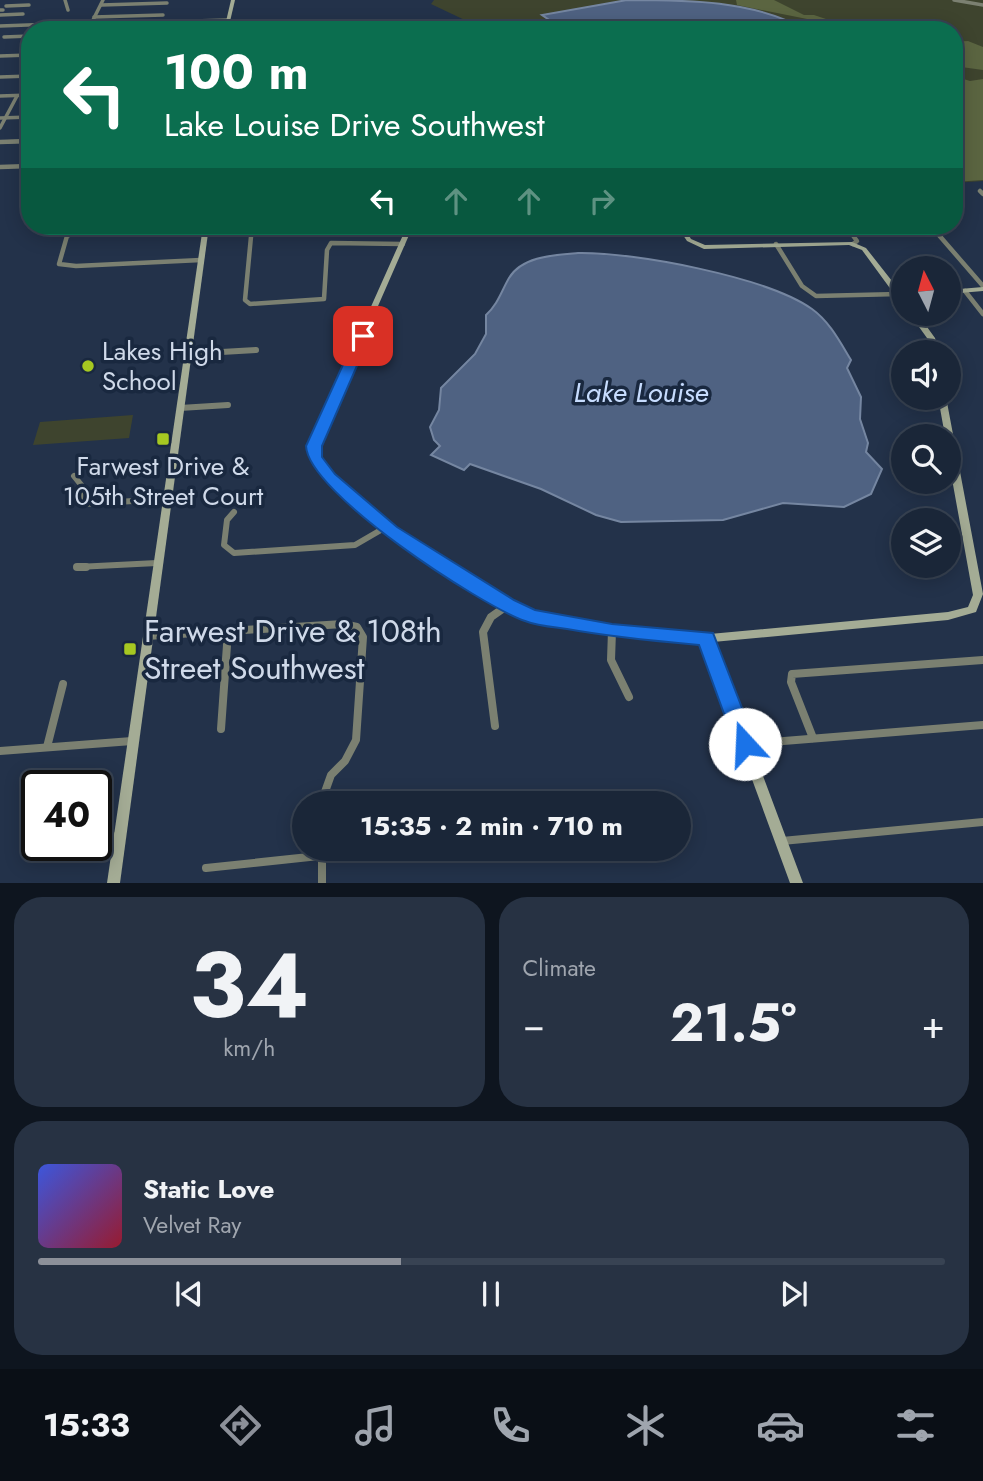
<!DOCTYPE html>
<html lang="en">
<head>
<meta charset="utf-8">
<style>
  :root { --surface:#1a2638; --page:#273243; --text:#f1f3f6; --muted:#9fa5ae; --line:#384353; --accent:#8c9099 }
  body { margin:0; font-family:Jost,sans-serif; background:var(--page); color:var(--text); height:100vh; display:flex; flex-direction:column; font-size:26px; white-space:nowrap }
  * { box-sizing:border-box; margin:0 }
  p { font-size:23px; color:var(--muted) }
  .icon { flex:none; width:38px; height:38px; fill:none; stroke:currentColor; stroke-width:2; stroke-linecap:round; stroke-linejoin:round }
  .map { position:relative; height:883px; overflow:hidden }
  .details { display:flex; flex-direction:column; gap:14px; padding:14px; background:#0e151f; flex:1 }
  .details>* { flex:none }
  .guide { position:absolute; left:21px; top:21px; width:942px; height:214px; border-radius:28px; box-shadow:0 4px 18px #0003,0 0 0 2px var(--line); background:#0b6e4f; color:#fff; overflow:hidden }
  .needle { width:46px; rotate:354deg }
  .tools { position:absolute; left:891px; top:256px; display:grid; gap:14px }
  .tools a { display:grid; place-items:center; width:70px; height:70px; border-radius:50%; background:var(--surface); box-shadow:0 4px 18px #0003,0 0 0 2px var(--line); font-size:35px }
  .speed { position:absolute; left:21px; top:770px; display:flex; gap:14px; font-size:35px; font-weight:700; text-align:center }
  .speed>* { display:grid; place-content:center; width:91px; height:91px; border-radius:50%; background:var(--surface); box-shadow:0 4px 18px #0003,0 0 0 2px var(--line); line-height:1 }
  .speed .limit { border:4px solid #111; border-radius:10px; background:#fff; color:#111 }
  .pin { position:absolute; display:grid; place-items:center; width:60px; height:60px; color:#fff; margin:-30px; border-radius:14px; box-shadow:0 4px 10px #0006 }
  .me { position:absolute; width:77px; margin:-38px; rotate:340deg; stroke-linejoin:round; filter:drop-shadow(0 0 5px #0008) }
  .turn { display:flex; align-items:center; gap:24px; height:147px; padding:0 28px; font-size:32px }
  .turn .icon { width:91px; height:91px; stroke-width:2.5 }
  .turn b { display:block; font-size:49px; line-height:60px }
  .lanes { display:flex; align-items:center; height:66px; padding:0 28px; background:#0003; justify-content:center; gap:35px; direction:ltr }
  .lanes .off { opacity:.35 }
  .big { font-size:52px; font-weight:700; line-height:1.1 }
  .details .widget { flex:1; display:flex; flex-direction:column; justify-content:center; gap:10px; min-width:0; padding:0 24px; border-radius:28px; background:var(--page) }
  .details .dial { align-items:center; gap:0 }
  .dial b { font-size:91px; line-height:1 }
  .song { display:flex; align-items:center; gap:21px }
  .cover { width:84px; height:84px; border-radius:10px; background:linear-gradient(135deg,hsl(230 70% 55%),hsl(350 70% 35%)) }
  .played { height:7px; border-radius:4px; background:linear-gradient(90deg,var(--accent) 40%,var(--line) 40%) }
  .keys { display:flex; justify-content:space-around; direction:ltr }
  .heat { display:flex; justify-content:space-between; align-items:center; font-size:38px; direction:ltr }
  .details .tiles { flex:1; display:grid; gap:14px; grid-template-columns:1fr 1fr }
  .widget:last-child { grid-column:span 2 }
  .trip { position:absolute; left:292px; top:791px; width:399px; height:70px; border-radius:35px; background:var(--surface); box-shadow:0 4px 18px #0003,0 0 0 2px var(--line); font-weight:700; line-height:70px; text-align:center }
  .dock { display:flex; height:112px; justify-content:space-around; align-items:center; background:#0a0f16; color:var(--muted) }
  .dock .icon { width:49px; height:49px }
  .dock .selected { color:var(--accent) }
  .dock b { font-size:32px; color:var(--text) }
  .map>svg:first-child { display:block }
  .green { fill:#3e442e }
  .forest { fill:#5b6541 }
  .water { fill:#4f6282; stroke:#7586a1; stroke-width:2 }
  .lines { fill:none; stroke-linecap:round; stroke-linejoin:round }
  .street-far3 { stroke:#7b8071; stroke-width:3.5 }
  .street-far2 { stroke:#7b8071; stroke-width:4.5 }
  .street-far1 { stroke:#7b8071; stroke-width:6 }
  .street { stroke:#7b8071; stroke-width:8 }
  .secondary { fill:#a4ac95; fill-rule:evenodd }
  .route { fill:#1a73e8; stroke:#114b97; stroke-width:2 }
  .poi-dot { fill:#a6c821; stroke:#19283f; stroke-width:2.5 }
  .labels { text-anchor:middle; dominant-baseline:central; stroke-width:7; stroke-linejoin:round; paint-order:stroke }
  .poi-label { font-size:26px; fill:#cfd9e9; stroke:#19283f; text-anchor:start }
  .water-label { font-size:28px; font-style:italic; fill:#c7dcfe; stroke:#19283f }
  .near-poi-label { font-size:32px; fill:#cfd9e9; stroke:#19283f; text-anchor:start }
</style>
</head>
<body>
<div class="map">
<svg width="983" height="883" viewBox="0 0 983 883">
  <rect width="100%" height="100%" fill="#23324a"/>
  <g class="green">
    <polygon points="434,0 983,0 983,181 954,183 954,30 474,30 471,23 431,4"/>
    <polygon points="133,415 129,438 33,445 40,422"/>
  </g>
  <g class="forest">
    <polygon points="736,0 774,0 804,15 814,15 859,30 820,30 812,20 737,5"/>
    <polygon points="968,41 983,47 983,70 954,66 954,42"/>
    <polygon points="954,76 970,81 983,79 983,180 954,182"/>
  </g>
  <g class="water">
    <path d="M 627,0 C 687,0 754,0 806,30 L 564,30 L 542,15 Z"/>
    <path d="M 578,253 C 634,252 767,277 812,309 C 830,322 840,342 851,360 L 847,368 L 861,397 L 860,419 L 868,443 L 866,452 L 882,469 L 871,494 L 844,507 L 783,503 L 723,520 L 621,522 L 596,515 L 541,489 L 470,464 L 464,470 L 431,455 L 440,446 L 434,440 L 430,427 L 439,410 L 441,388 L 475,354 L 486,334 L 486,315 C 498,304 501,292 509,278 C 522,256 555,255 578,253 Z"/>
  </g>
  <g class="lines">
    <g class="street-far3">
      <polyline points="65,0 68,10"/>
      <polyline points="954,0 983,5"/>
      <polyline points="101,5 167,3"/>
      <polyline points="6,6 29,5"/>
      <polyline points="0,10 3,10"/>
      <polyline points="0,15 23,14"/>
      <polyline points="94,17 163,15"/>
      <polyline points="123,23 228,20"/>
      <polyline points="0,26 55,24 60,26 57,30"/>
      <polyline points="92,30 91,24 103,0"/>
      <polyline points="4,37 30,36"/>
      <polyline points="0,56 30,55"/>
      <polyline points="0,77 30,76"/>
      <polyline points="0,96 30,95"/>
      <polyline points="0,118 30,117"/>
      <polyline points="0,128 17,96"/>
      <polyline points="0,142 30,141"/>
    </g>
    <g class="street-far2">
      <polyline points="0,142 30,141"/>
      <polyline points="0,167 30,166"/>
      <polyline points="980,191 983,194"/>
      <polyline points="252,226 245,300 250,304 324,299 327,250 331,243 403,244"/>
      <polyline points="846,226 857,241 853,244"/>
      <polyline points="931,226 983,286"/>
      <polyline points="88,228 67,236 59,264 76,266 201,260"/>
      <polyline points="528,234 577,230 683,231"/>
      <polyline points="776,244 802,286 816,296 899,294"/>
      <polyline points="965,291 983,314"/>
    </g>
    <g class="street-far1">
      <polyline points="187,354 256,350"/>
      <polyline points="180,408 228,405"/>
      <polyline points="74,476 82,486 80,500 84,504 166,499"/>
      <polyline points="234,512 227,520 224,545 234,553 355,545 386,527"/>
      <polyline points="77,567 157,563"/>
    </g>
    <g class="street">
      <polyline points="77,567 86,567"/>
      <polyline points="612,631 611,660 629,697"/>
      <polyline points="147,636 343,624 357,627 363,637 356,740 345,761 331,775 321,803"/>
      <polyline points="495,726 483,632 491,617 508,605"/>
      <polyline points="221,729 228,631"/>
      <polyline points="813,738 791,682 792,674 983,660"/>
      <polyline points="745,744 983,725"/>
      <polyline points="47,747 63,684"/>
      <polyline points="0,751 132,741"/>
      <polyline points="96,838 120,836"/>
      <polyline points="782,841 983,822"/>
      <polyline points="322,849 322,883"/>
      <polyline points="206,868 375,850"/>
    </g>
    <g class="secondary">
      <polygon points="231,0 235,0 228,30 224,30"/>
      <polygon points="203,226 209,226 120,883 107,883"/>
      <polygon points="407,226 413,226 319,441 318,455 350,493 394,529 512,602 545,617 699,635 948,612 968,607 973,595 948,457 948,436 945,436 938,397 946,397 983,594 976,612 948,620 713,642 803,883 790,883 702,643 543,624 504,608 388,533 344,497 310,455 311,441"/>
      <polygon points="677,226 683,226 691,239 705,245 852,242 866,248 903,295 903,302 900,302 862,250 849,245 704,249 687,241"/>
      <polygon points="983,287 983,291 948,294 948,290"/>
      <polygon points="909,313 917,313 935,338 939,352 931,352 927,338"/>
    </g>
  </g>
  <path class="route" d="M 363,332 L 370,336 L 322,446 L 322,457 L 335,474 L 397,527 L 514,600 L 535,610 L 612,624 L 713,633 L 756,744 L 753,750 L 738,750 L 735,744 L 699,645 C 654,641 611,637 567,629 C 553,627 538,626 525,621 C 480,605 308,493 306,446 L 356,336 Z"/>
  <g class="poi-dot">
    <circle cx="88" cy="366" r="7"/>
    <rect x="156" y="432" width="14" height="14" rx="3.5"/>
    <rect x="123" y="642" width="14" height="14" rx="3.5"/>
  </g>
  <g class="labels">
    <g class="poi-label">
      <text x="102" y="351">Lakes High<tspan x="102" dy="30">School</tspan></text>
      <text x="163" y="466" text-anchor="middle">Farwest Drive &amp;<tspan x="163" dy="30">105th Street Court</tspan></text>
    </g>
    <g class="water-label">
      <text x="641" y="392">Lake Louise</text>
    </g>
    <g class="near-poi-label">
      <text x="144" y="631">Farwest Drive &amp; 108th<tspan x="144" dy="37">Street Southwest</tspan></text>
    </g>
  </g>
</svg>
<div class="tools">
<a><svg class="needle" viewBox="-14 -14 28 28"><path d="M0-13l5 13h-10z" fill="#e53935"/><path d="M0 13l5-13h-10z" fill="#9fa5ae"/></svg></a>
<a><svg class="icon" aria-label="sound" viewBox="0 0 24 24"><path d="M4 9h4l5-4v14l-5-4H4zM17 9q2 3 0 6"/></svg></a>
<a><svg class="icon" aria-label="search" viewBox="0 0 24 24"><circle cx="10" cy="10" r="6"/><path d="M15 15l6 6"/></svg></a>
<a><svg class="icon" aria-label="layers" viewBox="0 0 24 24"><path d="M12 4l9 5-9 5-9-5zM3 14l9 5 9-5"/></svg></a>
</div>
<div class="speed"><div class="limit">40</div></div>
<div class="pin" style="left:363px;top:336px;background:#d93025"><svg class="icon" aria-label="arrive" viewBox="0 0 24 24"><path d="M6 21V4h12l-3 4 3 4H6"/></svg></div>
<svg class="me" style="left:745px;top:744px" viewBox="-20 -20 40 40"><circle r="19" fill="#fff"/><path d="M0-13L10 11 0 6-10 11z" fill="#1a73e8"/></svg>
<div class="trip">15:35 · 2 min · 710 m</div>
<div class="guide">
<div class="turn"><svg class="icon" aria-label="left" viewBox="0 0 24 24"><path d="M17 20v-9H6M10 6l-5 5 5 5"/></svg><div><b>100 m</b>Lake Louise Drive Southwest</div></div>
<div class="lanes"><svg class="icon" aria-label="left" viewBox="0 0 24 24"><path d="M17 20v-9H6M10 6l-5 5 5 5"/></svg><svg class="icon off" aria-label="ahead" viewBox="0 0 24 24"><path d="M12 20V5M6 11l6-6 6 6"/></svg><svg class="icon off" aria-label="ahead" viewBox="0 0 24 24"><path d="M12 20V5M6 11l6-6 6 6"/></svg><svg class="icon off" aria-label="right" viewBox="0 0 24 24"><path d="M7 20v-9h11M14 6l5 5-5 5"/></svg></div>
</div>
</div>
<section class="details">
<div class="tiles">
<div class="widget dial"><b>34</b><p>km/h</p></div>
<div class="widget"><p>Climate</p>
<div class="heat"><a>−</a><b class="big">21.5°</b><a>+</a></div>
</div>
<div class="widget">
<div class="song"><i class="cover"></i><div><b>Static Love</b><p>Velvet Ray</p></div></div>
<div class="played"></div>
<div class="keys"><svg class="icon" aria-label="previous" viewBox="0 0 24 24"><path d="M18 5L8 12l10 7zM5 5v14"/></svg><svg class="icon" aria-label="pause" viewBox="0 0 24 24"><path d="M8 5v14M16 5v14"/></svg><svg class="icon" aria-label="next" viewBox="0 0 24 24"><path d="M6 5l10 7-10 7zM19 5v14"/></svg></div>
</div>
</div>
</section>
<nav class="dock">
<b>15:33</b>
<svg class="icon selected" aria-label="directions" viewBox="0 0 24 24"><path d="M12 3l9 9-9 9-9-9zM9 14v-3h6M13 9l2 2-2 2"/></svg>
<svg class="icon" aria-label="music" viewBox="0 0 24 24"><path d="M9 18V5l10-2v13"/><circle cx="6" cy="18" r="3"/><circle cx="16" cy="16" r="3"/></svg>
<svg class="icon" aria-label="phone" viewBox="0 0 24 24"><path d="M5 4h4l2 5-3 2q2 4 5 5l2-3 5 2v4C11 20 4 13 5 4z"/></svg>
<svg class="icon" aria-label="climate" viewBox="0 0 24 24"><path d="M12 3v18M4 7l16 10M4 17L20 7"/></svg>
<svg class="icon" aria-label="car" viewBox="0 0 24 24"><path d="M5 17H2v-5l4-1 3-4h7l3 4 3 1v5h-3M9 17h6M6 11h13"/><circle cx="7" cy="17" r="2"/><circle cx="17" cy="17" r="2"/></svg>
<svg class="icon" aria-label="filters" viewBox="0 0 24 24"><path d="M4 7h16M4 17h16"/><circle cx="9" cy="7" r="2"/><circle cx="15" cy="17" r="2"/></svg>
</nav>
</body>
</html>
